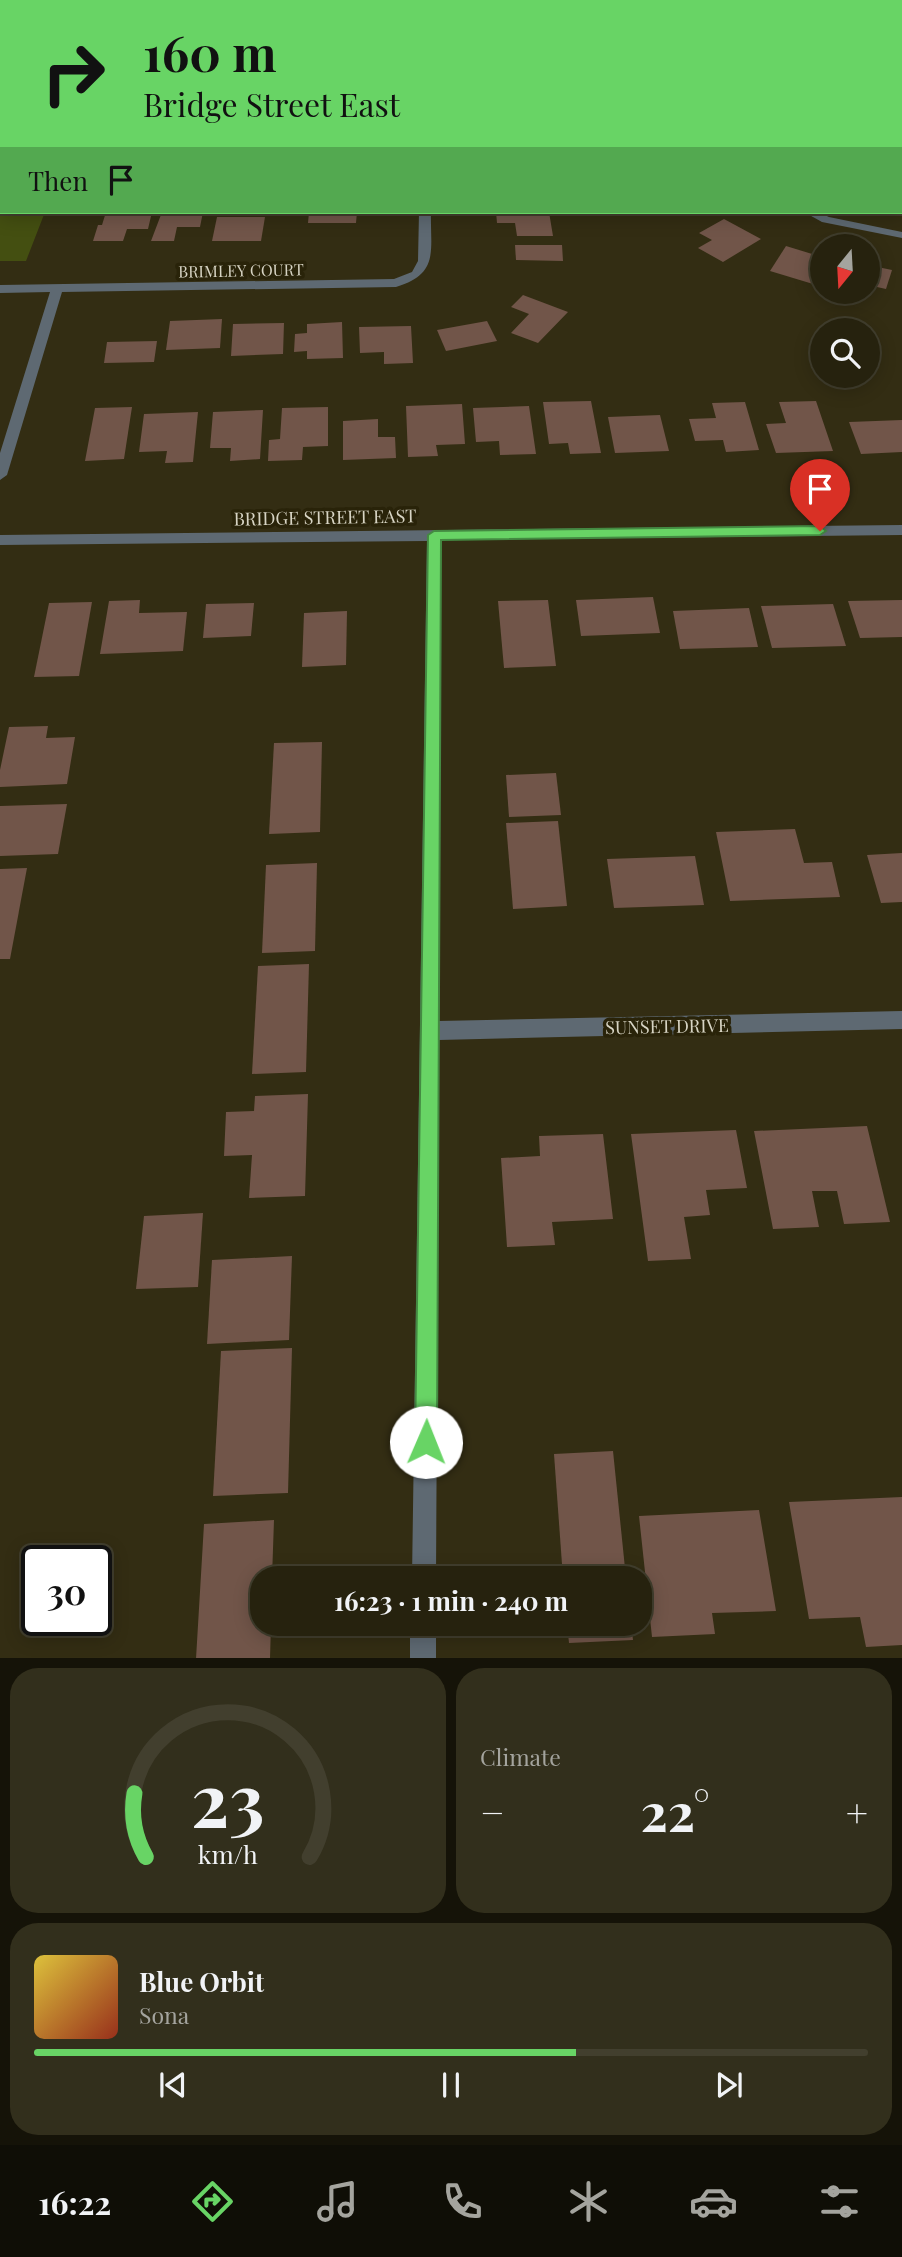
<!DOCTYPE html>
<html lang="en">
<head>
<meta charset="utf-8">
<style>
  :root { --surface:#26220e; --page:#322f1c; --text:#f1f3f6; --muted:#a4a49e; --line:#423f2e; --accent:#68d465 }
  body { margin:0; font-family:"Playfair Display",serif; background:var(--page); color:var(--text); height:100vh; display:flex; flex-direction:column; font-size:26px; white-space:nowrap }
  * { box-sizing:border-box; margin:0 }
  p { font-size:23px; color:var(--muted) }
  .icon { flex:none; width:38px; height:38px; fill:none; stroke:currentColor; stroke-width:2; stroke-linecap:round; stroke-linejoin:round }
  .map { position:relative; height:1658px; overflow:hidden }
  .sheet { display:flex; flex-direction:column; gap:10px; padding:10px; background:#151308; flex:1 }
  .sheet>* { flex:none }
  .guide { position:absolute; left:0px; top:0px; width:903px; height:214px; box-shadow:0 4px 18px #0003,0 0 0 2px var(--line); background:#68d465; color:#111; overflow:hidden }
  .needle { width:46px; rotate:198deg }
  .controls { position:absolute; left:810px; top:234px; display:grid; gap:14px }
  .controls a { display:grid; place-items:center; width:70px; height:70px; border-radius:50%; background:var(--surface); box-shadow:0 4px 18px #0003,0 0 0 2px var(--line); font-size:35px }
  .speed { position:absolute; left:21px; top:1545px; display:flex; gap:14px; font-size:35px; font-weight:700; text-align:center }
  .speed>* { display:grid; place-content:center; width:91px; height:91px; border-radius:50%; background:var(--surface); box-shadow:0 4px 18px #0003,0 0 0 2px var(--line); line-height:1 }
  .speed .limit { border:4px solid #111; border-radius:10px; background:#fff; color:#111 }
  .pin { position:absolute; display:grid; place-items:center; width:60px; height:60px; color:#fff; margin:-72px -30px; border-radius:50% 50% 50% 0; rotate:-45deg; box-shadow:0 0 7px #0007 }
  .pin .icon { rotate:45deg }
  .me { position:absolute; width:77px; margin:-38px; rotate:1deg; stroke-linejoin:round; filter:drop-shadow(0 0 5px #0008) }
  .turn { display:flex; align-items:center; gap:24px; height:147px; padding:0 28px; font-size:32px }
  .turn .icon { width:91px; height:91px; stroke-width:2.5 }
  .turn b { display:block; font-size:49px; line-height:60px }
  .then { display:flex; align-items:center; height:66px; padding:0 28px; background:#0003; gap:14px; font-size:26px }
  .big { font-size:52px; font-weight:700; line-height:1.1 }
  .sheet .card { flex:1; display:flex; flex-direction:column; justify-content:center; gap:10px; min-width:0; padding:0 24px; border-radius:28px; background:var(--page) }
  .sheet .dial { align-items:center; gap:0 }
  .dial svg { height:182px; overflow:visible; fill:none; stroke:var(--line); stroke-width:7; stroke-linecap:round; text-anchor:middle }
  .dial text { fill:var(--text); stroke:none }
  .song { display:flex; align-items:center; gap:21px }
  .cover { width:84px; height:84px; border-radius:10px; background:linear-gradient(135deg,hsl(50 70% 55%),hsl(10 70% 35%)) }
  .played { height:7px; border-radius:4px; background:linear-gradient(90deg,var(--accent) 65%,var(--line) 65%) }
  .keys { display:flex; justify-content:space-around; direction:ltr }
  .heat { display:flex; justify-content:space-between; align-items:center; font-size:38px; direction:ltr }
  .sheet .tiles { flex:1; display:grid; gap:10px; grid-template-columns:1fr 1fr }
  .card:last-child { grid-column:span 2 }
  .trip { position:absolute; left:250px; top:1566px; width:402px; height:70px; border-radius:28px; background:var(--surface); box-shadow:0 4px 18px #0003,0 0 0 2px var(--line); font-weight:700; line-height:70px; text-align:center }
  .tab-bar { display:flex; height:112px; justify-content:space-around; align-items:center; background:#0f0e06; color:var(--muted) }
  .tab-bar .icon { width:49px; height:49px }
  .tab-bar .current { color:var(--accent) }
  .tab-bar b { font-size:32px; color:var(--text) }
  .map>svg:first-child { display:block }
  .green { fill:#444f11 }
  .building { fill:#715549 }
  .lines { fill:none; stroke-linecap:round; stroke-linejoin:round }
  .minor { fill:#5e6972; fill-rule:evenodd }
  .route { fill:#68d465; stroke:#448a42; stroke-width:2 }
  .labels { text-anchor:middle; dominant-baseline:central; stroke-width:7; stroke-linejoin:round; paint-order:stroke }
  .far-street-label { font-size:16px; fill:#d7d4c4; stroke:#292309 }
  .street-label { font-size:18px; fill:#d7d4c4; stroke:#292309 }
</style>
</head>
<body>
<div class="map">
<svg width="902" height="1659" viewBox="0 0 902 1659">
  <rect width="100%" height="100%" fill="#332d13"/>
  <polygon class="green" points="0,78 2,212 45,212 26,261 0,261"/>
  <g class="building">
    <polygon points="106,212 152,212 148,229 127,229 123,241 93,241 98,225 102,225"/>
    <polygon points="162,212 203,212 200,227 177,227 174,241 151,241"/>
    <polygon points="309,212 357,212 356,223 308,223"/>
    <polygon points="496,212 549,212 553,236 517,236 515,223 497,223"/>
    <polygon points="217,217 265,217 261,241 212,241"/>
    <polygon points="724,219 761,239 723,262 698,248 712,240 699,233"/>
    <polygon points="515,245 562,245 563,261 516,260"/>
    <polygon points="786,246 822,257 822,269 813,284 770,271"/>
    <polygon points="868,265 892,270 886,289 868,285"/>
    <polygon points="523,295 568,312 538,343 511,333 529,314 511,307"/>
    <polygon points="222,319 220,348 166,350 170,321"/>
    <polygon points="487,321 497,341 446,351 437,330"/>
    <polygon points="342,322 343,358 307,359 307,351 294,352 295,334 307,333 307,324"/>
    <polygon points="284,323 283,354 231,356 233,324"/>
    <polygon points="411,326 413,363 384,364 384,352 360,353 359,327"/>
    <polygon points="157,341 154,362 104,363 107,342"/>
    <polygon points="591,401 601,453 570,454 568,443 549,444 543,402"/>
    <polygon points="816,401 833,451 776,453 766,424 786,423 779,402"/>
    <polygon points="745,402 759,450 726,452 723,440 695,441 689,419 716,418 712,403"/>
    <polygon points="462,404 465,444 436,445 438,456 408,457 406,406"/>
    <polygon points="529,406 536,454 500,455 499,441 476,442 473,408"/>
    <polygon points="132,407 124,459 85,461 95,408"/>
    <polygon points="328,407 328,446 303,447 302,460 268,461 269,440 280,439 282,408"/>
    <polygon points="263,410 260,459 230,461 231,448 210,448 213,412"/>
    <polygon points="198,412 193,462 165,463 167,451 139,452 144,414"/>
    <polygon points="660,415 669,451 615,453 608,417"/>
    <polygon points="378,419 378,437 395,437 396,458 343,460 343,421"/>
    <polygon points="902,420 902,452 861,454 849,422"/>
    <polygon points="653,597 660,633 581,636 576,600"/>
    <polygon points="140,600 139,613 187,612 183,651 100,654 109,601"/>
    <polygon points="548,600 556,666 504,668 498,601"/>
    <polygon points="902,600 902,637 860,638 848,601"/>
    <polygon points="92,602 79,676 34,677 49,603"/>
    <polygon points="254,603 251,636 203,638 206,604"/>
    <polygon points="833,604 846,646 772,648 761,606"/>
    <polygon points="749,608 758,647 680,649 673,611"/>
    <polygon points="347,611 346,665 302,667 304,613"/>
    <polygon points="48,726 46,738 75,737 67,784 0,787 0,770 9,727"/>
    <polygon points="322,742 320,832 269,834 274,743"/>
    <polygon points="556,773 561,815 509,817 506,775"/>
    <polygon points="67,804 58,854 0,856 0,806"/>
    <polygon points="558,821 567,906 513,909 506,823"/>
    <polygon points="795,829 804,863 832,862 840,897 730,901 716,832"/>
    <polygon points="902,853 902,902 881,903 867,855"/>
    <polygon points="695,856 704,905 614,908 607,859"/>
    <polygon points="317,863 315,951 262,953 266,865"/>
    <polygon points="27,868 10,959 0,959 0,869"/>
    <polygon points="309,964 306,1072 252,1074 258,966"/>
    <polygon points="308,1094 305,1196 249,1198 252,1155 224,1156 226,1112 254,1111 255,1096"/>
    <polygon points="867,1126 890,1222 844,1224 837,1191 812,1191 819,1227 773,1229 754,1131"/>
    <polygon points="736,1130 747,1188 706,1190 710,1215 684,1217 691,1259 648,1261 631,1134"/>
    <polygon points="603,1134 613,1219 552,1222 555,1245 507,1247 501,1158 540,1156 539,1136"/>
    <polygon points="203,1213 198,1287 136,1289 144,1216"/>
    <polygon points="292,1256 289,1340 207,1344 212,1260"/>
    <polygon points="292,1348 288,1493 213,1496 221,1351"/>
    <polygon points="613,1451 626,1578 563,1578 554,1454"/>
    <polygon points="902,1497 902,1645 866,1647 860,1617 809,1619 789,1502"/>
    <polygon points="759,1510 776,1611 712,1613 715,1634 652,1637 639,1516"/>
    <polygon points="274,1520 272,1578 262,1578 262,1624 271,1624 270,1659 196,1659 204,1524"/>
    <polygon points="567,1624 631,1624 633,1640 569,1643"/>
  </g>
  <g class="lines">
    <g class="minor">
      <rect x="430" y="0" width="10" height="2"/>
      <polygon points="698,0 708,0 709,2 699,2"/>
      <path d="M 419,212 L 431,212 C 430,250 440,274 396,287 L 62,292 L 7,475 L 0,480 L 0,453 L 50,292 L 0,293 L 0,285 L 394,279 L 412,272 L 418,261 Z"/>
      <polygon points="804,212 818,212 829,217 902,232 902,238 822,222"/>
      <polygon points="902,525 902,535 441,540 439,1021 902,1011 902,1029 439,1040 436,1578 412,1578 427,541 0,545 0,535"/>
      <rect x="410" y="1624" width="26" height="35"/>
    </g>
  </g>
  <polygon class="route" points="820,526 826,531 820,535 441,540 437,1442 433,1449 426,1452 418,1449 415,1442 428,535 434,531"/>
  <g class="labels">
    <g class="far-street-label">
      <text transform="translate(241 270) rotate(-1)">BRIMLEY COURT</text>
    </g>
    <g class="street-label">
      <text transform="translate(325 517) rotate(-1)">BRIDGE STREET EAST</text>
      <text transform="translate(667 1026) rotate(-1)">SUNSET DRIVE</text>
    </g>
  </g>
</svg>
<div class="controls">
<a><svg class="needle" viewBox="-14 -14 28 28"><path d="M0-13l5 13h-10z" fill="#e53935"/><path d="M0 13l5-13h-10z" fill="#a4a49e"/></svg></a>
<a><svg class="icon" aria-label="search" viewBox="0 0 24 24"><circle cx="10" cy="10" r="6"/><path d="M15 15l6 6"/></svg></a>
</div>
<div class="speed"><div class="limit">30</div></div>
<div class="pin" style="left:820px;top:531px;background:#d93025"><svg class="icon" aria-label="arrive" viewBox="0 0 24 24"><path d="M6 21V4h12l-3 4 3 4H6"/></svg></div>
<svg class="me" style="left:426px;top:1442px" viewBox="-20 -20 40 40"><circle r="19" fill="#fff"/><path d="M0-13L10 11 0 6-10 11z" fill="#68d465"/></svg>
<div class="trip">16:23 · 1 min · 240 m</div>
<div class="guide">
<div class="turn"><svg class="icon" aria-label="right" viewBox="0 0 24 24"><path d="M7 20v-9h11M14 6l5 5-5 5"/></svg><div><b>160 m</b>Bridge Street East</div></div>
<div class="then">Then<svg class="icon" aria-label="arrive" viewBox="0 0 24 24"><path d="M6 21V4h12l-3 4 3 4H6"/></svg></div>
</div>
</div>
<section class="sheet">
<div class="tiles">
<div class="card dial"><svg viewBox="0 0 100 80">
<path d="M14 69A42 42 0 1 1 86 69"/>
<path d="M14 69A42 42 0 0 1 9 41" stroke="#68d465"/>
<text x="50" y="56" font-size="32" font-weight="700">23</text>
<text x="50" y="72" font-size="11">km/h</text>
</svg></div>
<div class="card"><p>Climate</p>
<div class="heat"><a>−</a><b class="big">22°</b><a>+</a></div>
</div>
<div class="card">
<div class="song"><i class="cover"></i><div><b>Blue Orbit</b><p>Sona</p></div></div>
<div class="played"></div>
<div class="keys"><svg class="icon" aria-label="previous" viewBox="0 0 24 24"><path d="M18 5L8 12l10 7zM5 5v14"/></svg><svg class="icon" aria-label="pause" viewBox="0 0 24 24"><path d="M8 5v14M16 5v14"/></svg><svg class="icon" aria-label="next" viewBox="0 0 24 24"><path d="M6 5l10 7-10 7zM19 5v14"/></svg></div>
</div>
</div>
</section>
<nav class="tab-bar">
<b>16:22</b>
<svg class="icon current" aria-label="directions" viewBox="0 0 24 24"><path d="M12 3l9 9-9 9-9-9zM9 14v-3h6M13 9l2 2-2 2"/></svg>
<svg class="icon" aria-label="music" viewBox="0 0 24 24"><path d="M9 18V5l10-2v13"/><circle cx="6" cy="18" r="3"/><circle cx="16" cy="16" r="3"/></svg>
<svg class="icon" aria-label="phone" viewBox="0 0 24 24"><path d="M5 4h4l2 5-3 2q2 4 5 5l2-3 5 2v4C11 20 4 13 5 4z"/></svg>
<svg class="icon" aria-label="climate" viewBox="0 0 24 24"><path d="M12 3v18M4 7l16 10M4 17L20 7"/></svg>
<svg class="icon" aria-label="car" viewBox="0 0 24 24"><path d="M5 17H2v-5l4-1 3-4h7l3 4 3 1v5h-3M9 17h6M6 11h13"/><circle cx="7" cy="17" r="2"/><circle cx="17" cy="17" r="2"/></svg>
<svg class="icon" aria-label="filters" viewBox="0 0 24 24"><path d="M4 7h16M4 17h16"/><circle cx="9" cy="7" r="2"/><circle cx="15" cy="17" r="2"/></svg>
</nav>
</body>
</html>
